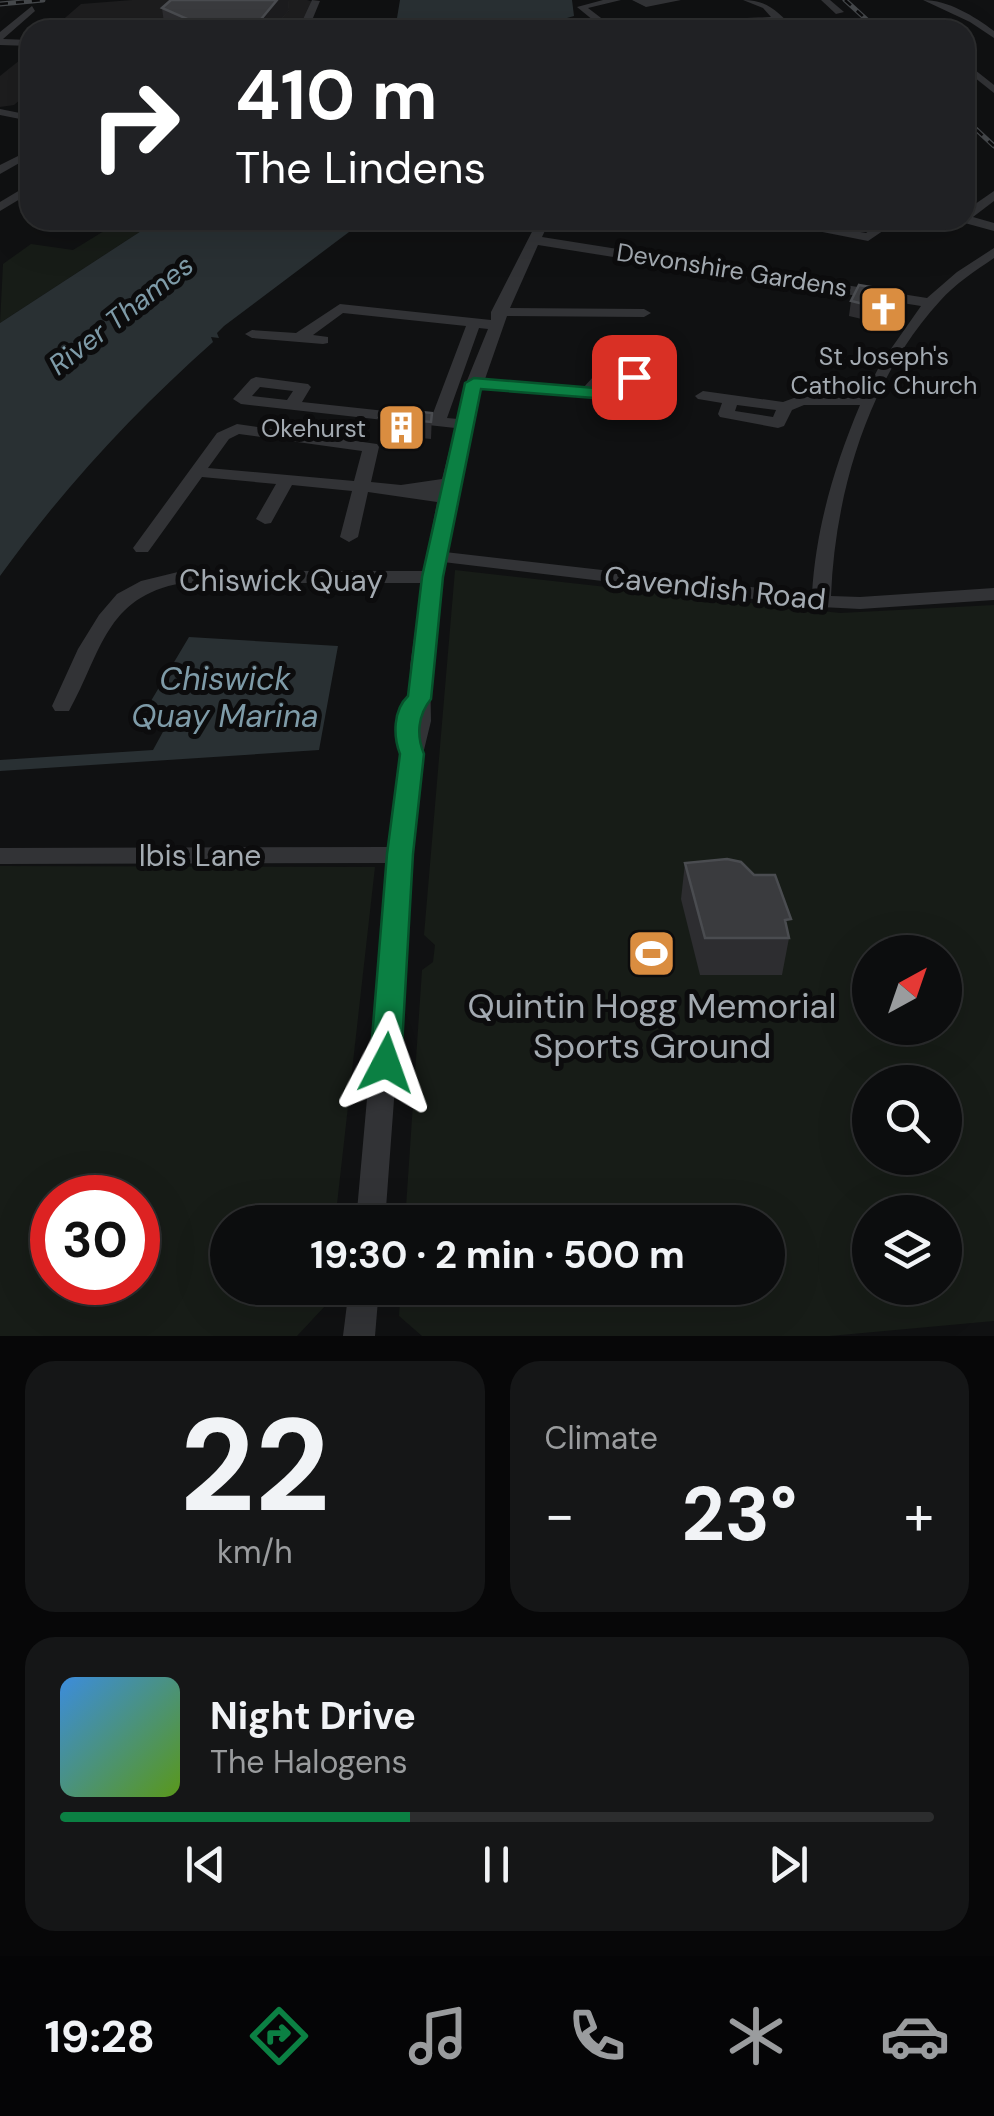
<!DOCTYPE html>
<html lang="en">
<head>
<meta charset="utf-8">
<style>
  :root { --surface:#0c0d0e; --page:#151617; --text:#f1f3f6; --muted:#9a9c9e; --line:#2c2d2e; --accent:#0b8043 }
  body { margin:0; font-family:"DM Sans",sans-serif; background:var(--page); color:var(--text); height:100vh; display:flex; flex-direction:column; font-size:38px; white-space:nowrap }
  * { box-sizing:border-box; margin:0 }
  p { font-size:32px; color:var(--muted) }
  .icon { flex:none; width:55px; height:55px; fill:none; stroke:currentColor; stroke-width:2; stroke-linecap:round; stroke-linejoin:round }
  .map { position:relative; height:1336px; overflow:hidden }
  .sheet { display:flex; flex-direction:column; gap:25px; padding:25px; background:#070708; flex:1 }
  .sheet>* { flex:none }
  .banner { position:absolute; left:20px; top:20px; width:955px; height:210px; border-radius:30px; box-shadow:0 10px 40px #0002,0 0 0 2px var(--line); background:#202124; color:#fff; overflow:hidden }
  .needle { width:65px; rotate:40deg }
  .buttons { position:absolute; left:852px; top:935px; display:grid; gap:20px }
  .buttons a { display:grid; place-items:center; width:110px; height:110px; border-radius:50%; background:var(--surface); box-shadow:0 10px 40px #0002,0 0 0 2px var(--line); font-size:50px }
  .speed { position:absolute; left:30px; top:1175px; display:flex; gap:20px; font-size:50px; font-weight:700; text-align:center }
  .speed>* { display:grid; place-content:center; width:130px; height:130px; border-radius:50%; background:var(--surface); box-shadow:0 10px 40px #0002,0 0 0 2px var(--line); line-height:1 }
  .speed .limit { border:15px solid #d22; background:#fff; color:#111 }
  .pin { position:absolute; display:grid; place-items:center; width:85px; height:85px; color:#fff; margin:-42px; border-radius:20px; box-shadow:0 5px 15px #0006 }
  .me { position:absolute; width:110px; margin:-55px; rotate:4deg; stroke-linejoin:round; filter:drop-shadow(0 0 8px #0008) }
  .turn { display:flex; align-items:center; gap:35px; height:210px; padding:0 50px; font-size:45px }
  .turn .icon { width:130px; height:130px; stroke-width:2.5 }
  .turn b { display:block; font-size:70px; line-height:85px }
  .big { font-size:75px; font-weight:700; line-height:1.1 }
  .sheet .widget { flex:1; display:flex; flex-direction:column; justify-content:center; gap:15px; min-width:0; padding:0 35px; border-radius:30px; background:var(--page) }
  .sheet .dial { align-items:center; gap:0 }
  .dial b { font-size:130px; line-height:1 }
  .song { display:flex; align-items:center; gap:30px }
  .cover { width:120px; height:120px; border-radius:15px; background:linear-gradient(135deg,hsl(210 70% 55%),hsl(90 70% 35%)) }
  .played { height:10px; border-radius:5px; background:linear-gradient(90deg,var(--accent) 40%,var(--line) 40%) }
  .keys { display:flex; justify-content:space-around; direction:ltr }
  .heat { display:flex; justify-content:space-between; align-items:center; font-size:55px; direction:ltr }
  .sheet .tiles { flex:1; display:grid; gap:25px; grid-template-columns:1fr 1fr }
  .widget:last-child { grid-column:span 2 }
  .trip { position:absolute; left:210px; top:1205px; width:575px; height:100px; border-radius:50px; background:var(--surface); box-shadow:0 10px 40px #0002,0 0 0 2px var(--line); font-weight:700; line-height:100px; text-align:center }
  .menu { display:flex; height:160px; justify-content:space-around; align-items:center; background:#050506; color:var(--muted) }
  .menu .icon { width:70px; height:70px }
  .menu .selected { color:var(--accent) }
  .menu b { font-size:45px; color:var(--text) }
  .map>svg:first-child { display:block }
  .built { fill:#1d1d1e }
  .green { fill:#171c17; fill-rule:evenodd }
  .water { fill:#293033 }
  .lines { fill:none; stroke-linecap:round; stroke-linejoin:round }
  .street { fill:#323336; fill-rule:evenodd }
  .rail-casing { stroke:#45484b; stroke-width:5 }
  .rail { stroke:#0c0c0d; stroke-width:2.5; stroke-dasharray:8; stroke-linecap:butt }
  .wall { fill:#2d2d30 }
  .shaded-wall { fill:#1c1c1e }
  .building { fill:#3a3b3e; stroke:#4a4c50; stroke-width:2.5 }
  .route { fill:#0b8043; stroke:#07532c; stroke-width:2.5 }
  .labels { text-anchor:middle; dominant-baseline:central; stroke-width:10; stroke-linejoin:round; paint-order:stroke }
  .far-street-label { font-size:25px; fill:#a3aab1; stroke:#0c0c0d }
  .far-poi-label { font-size:25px; fill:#a3aab1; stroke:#0c0c0d }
  .far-water-label { font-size:28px; font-style:italic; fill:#7e9ba8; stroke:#0c0c0d }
  .street-label { font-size:30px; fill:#a3aab1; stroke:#0c0c0d }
  .water-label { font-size:32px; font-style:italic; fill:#7e9ba8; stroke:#0c0c0d }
  .near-poi-label { font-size:35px; fill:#a3aab1; stroke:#0c0c0d }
</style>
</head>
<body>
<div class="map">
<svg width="994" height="1336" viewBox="0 0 994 1336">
  <rect width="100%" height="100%" fill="#101112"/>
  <g class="built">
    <polygon points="132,0 307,0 316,3 298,30 51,30 81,4"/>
    <polygon points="30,52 30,91 14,105 0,107 0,76"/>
  </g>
  <g class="green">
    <polygon points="122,220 158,220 0,323 3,264 31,244 73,250"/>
    <path d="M 455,570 L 840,613 L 994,605 L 994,1321 L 830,1336 L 422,1336 L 399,1316 L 401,1288 L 768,1288 L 768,1222 L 405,1222 L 422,970 L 433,962 L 435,945 L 424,935 ZM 870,952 L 945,952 L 945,1028 L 870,1028 ZM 870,1082 L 945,1082 L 945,1158 L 870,1158 ZM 870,1212 L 945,1212 L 945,1288 L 870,1288 Z"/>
    <path d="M 0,866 L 375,867 L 335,1222 L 228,1222 L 228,1288 L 328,1288 L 326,1305 L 297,1336 L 0,1336 ZM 52,1198 L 138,1198 L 138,1282 L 52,1282 Z"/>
  </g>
  <g class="water">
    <polygon points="400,0 572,0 574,16 567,18 559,30 395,30"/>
    <path d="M 158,220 L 365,220 L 224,326 L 217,333 L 219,338 L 211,337 L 213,342 C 133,413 62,490 0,576 L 0,323 Z"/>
    <polygon points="189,637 338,646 319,750 0,771 0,760 153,750 170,719 145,711"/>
  </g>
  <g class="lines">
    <g class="street">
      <polygon points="312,0 320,1 308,30 298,30"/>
      <path d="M 603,0 L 621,0 L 588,8 L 609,24 L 771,17 L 763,8 L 743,0 C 768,0 778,12 795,30 L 785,30 L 777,22 L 605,30 L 577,7 Z"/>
      <polygon points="632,0 681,0 646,7"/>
      <polygon points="821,0 830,0 844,12 836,14"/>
      <path d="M 923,0 C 948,0 974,16 994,31 L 994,38 L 970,22 Z"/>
      <polygon points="32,6 35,11 3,39 30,40 30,46 0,45 0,32"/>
      <polygon points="965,62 994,85 994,93 965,70"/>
      <polygon points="0,109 30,115 30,121 0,115"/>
      <polygon points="30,150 30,157 0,174 0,165"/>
      <polygon points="30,184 30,193 0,211 0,202"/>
      <polygon points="994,191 994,201 973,217 994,223 994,231 961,222 965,220 965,211"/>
      <path d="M 538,220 L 550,220 L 542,237 L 927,298 L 957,272 L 994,248 L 994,258 C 975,271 955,284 940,301 C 869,378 835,492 831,596 L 860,597 L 994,588 L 994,600 L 860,609 L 821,607 L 443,562 L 430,666 L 431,721 L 423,754 L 412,855 L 385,1222 L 356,1222 L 388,863 L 0,864 L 0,848 L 390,847 L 401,754 L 411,721 L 410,666 L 422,583 L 182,583 C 105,597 102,652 69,711 L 55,711 L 52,706 L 78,649 L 99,615 L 117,594 L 141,581 L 182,571 L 424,571 L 437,502 L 368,492 L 358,537 L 349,542 L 340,537 L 352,491 L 292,485 L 271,523 L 265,524 L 256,519 L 276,484 L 202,477 L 148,552 L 136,552 L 133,548 L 217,433 L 237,424 L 377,444 L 379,447 L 371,482 L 401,485 L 442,479 L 455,428 L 241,404 L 233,399 L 251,379 L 256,377 L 308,384 L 311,387 L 302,402 L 432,416 L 466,326 L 343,313 L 313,335 L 328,337 L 328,343 L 323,344 L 252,338 L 245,334 L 252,330 L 296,333 L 340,304 L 491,320 L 491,312 ZM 538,245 L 921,306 L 881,363 L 864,396 L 802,395 L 783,402 L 703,391 L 695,396 L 698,399 L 722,403 L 718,414 L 720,417 L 778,428 L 784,426 L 792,410 L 804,405 L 860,405 C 834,467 816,528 812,594 L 445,552 L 457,488 L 482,388 L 614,399 L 638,382 L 654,383 L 662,378 C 649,370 610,365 596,375 C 591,378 588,383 584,387 L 485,379 L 507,316 L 644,317 L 651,313 L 644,309 L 510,308 ZM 479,328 L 488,329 L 466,383 L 458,419 L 447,418 ZM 613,379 L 622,380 L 610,389 L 600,388 ZM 260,387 L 293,391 L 287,400 L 252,396 ZM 737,405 L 776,410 L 773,417 L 735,411 ZM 239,434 L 362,451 L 354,481 L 208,468 L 229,439 Z"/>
      <polygon points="762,220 790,220 866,233 885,220 899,220 868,241"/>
      <polygon points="349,1288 379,1288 375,1336 343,1336"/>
    </g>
    <defs>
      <g id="rail">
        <polyline points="845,0 878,30"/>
        <polyline points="0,4 43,0"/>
        <polyline points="965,119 994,146"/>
      </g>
    </defs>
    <use href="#rail" class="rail-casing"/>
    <use href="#rail" class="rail"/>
  </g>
  <g class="wall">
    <polygon points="171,0 288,0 289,10 272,30 165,30 162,8"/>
    <polygon points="859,285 896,306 890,319 869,316 866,320 849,316 851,301"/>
    <polygon points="432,413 431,439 380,434 379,417"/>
    <polygon points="685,863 788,933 789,938 782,975 700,975 681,899"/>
  </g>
  <g class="shaded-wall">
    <polygon points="277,0 288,0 289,10 272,30 252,30"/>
    <polygon points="899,292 896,306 890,319 892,304"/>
    <polygon points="872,300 869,316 866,320 868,305"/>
  </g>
  <g class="building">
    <polygon points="171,0 277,0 252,30 212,30 162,8"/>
    <polygon points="859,285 899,292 892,304 872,300 868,305 851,301"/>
    <polygon points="384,408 432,413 431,422 379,417"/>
    <polygon points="727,859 741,862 754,875 775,875 791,919 785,920 789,938 705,938 685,863"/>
  </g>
  <path class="route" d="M 634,372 L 640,373 L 640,381 L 624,395 L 607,399 L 481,389 L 443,577 L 431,699 C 418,715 416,735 424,754 L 413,854 L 401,1063 L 396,1072 L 386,1075 L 375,1072 L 370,1063 L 387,854 L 400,754 C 393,736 393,710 408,696 L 422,577 L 465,383 L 474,378 L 607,389 Z"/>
  <defs>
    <symbol id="church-square" viewBox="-11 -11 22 22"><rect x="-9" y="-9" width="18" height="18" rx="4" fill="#da8d40" stroke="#0c0c0d"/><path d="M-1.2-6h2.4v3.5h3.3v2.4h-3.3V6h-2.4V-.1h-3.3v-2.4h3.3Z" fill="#fff"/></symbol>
    <symbol id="building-square" viewBox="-11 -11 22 22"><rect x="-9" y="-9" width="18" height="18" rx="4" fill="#da8d40" stroke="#0c0c0d"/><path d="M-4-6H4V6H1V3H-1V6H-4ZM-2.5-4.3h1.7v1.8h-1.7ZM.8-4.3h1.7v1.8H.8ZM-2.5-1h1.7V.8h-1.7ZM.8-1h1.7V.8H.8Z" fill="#fff"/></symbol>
    <symbol id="stadium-square" viewBox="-11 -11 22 22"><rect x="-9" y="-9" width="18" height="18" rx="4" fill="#da8d40" stroke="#0c0c0d"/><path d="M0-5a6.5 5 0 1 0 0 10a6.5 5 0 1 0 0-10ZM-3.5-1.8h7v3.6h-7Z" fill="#fff"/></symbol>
  </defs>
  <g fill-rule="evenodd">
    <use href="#church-square" x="856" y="282" width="55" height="55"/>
    <use href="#building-square" x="374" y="400" width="55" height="55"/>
    <use href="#stadium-square" x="624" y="926" width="55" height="55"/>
  </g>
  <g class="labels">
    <g class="far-street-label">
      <text transform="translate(732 270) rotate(9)">Devonshire Gardens</text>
    </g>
    <g class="far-poi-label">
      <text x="884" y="356">St Joseph's<tspan x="884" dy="29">Catholic Church</tspan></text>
      <text x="366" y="428" text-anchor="end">Okehurst</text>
    </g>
    <g class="far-water-label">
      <text transform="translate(121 315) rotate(-38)">River Thames</text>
    </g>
    <g class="street-label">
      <text x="281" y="580">Chiswick Quay</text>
      <text transform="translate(715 588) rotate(6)">Cavendish Road</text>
      <text x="200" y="855">Ibis Lane</text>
    </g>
    <g class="water-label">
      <text x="225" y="679">Chiswick<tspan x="225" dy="37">Quay Marina</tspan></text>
    </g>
    <g class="near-poi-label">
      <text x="652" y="1006">Quintin Hogg Memorial<tspan x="652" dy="40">Sports Ground</tspan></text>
    </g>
  </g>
</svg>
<div class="buttons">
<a><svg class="needle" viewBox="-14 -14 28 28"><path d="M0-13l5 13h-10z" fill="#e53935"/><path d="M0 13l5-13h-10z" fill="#9a9c9e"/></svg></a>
<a><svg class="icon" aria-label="search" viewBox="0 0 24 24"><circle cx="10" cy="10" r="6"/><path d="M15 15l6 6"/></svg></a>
<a><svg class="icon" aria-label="layers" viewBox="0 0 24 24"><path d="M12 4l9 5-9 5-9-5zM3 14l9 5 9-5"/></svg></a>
</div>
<div class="speed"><div class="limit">30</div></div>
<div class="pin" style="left:634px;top:377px;background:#d93025"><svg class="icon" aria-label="arrive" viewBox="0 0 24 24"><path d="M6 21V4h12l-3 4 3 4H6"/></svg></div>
<svg class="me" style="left:386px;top:1063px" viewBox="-20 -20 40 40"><path d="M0-17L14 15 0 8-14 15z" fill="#0b8043" stroke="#fff" stroke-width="4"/></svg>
<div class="trip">19:30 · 2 min · 500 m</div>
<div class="banner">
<div class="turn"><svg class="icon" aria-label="right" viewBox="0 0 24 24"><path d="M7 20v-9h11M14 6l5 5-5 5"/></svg><div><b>410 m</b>The Lindens</div></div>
</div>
</div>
<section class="sheet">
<div class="tiles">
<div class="widget dial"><b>22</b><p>km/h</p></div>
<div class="widget"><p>Climate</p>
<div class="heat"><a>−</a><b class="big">23°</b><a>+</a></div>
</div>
<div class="widget">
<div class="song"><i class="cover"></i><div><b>Night Drive</b><p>The Halogens</p></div></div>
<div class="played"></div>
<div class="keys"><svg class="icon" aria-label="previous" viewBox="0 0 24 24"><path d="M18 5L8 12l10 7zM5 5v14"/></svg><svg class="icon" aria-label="pause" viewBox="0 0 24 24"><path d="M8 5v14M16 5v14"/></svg><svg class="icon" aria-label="next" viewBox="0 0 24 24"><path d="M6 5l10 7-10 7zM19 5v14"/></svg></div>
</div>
</div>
</section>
<nav class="menu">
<b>19:28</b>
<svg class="icon selected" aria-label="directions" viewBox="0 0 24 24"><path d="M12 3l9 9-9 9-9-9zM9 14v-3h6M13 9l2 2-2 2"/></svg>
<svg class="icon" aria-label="music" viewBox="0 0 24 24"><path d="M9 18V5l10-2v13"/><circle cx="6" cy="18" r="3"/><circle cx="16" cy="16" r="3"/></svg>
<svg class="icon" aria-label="phone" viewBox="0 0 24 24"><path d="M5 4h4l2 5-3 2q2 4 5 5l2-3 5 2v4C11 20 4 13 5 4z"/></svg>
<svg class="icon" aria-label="climate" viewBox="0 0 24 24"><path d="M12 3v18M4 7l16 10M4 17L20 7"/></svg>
<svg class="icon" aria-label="car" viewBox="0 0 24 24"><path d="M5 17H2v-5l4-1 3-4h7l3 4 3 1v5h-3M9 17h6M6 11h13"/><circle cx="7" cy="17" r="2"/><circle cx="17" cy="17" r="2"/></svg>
</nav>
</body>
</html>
